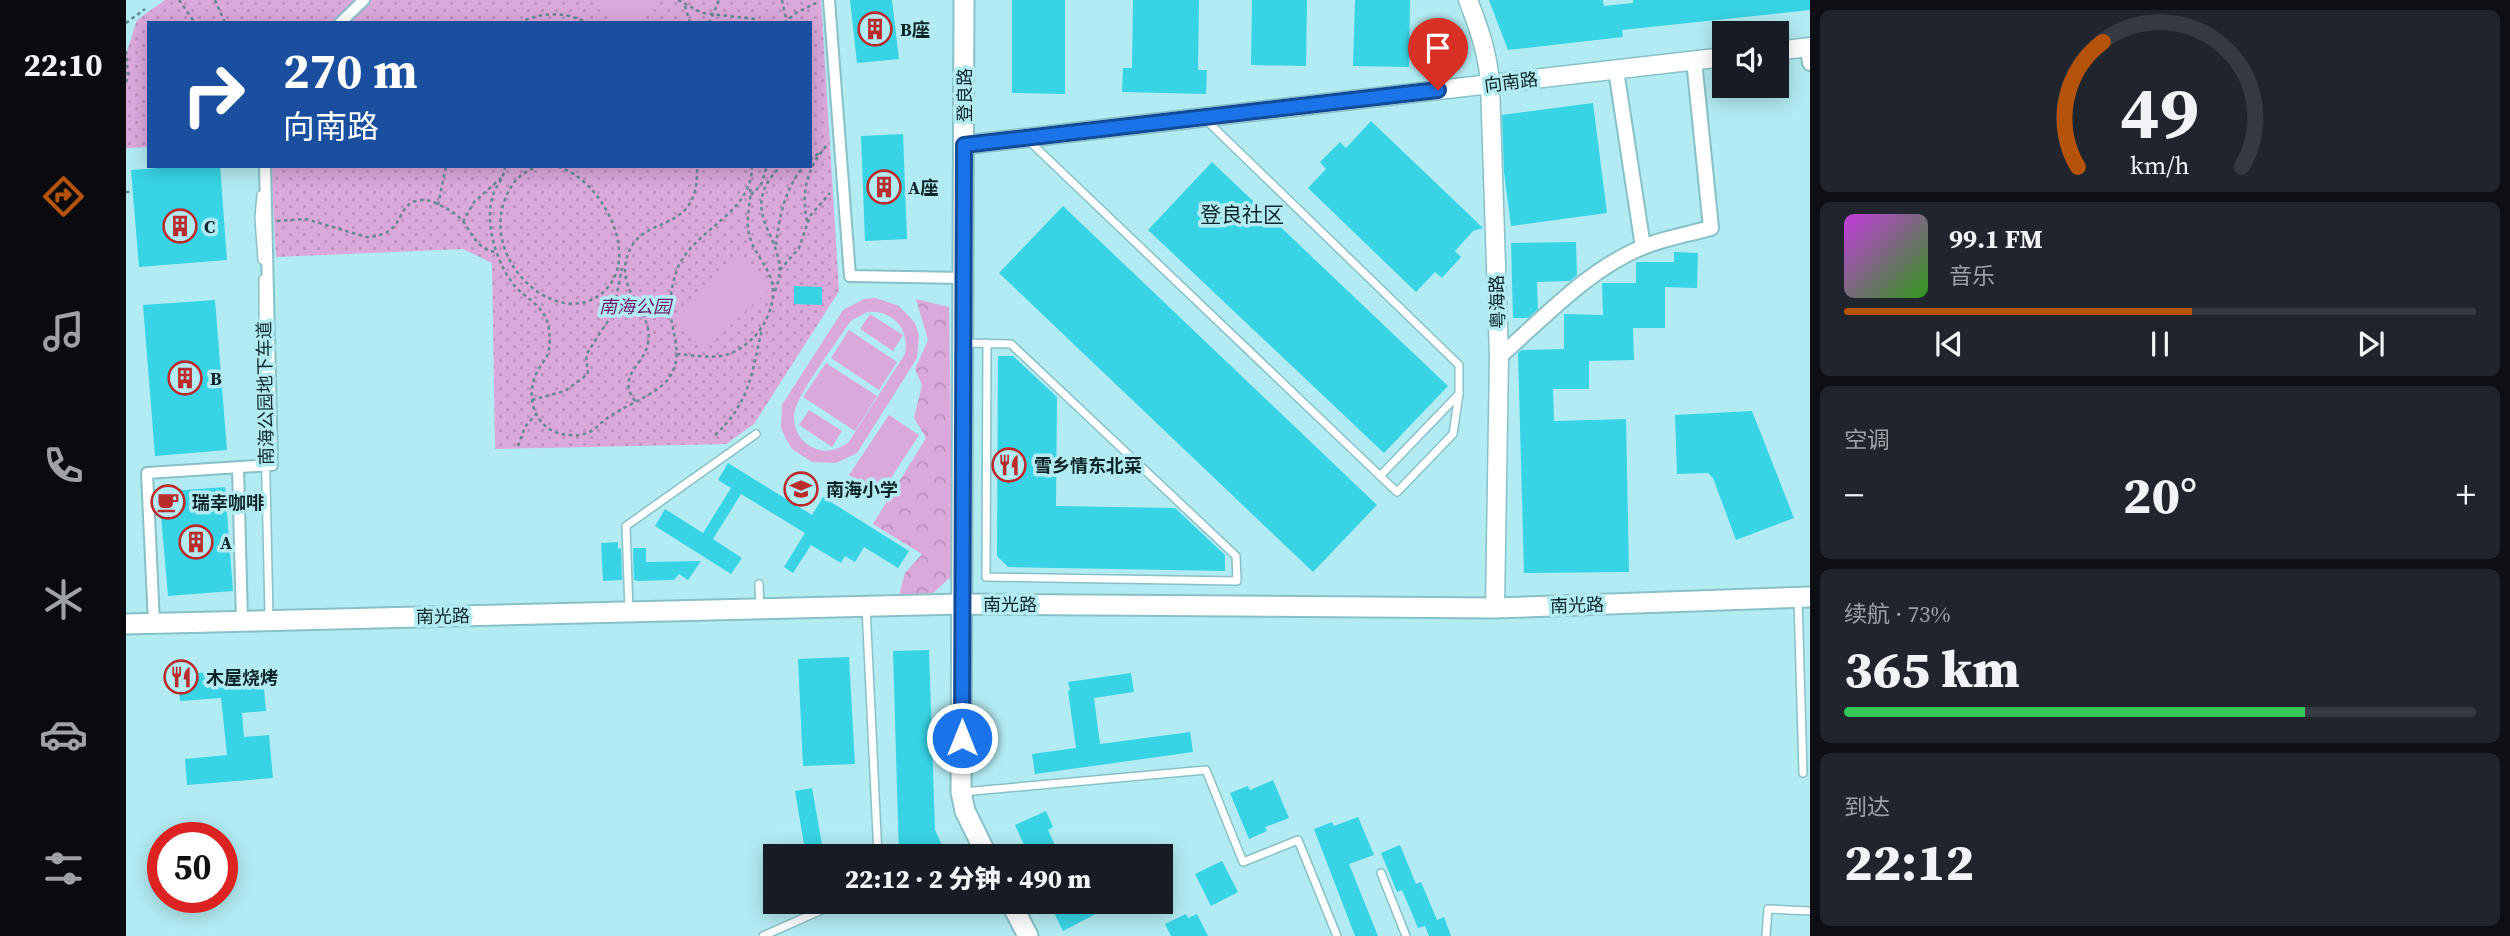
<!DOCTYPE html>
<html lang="zh">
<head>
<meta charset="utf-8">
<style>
  :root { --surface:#171b24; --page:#20242c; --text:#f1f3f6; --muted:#9ea1a6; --line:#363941; --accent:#b45309 }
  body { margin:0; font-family:"Source Serif 4","Noto Sans SC",serif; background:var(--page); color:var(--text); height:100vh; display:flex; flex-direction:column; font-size:26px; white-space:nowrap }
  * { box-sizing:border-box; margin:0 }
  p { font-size:23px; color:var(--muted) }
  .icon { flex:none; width:38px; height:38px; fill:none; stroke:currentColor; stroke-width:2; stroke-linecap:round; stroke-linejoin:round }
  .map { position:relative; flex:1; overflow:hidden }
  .panel { display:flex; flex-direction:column; gap:10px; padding:10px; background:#0d0f14; width:700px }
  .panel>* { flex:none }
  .banner { position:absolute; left:21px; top:21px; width:665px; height:147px; border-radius:0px; box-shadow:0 4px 18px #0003; background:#1a4fa0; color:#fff; overflow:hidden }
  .tools { position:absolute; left:1586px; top:21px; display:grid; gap:14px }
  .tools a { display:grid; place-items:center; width:77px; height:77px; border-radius:0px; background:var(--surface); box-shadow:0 4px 18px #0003; font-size:35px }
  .speed { position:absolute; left:21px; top:822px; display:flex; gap:14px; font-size:35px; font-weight:700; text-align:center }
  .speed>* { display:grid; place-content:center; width:91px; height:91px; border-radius:50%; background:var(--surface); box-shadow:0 4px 18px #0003; line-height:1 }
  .speed .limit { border:10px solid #d22; background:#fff; color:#111 }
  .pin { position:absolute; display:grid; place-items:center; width:60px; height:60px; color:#fff; margin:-72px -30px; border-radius:50% 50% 50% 0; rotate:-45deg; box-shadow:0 0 7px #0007 }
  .pin .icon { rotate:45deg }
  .me { position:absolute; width:77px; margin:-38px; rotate:0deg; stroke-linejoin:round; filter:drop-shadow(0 0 5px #0008) }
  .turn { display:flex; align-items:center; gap:24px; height:147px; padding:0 21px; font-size:32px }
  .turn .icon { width:91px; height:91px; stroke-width:2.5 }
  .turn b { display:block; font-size:49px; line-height:60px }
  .big { font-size:52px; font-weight:800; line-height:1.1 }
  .panel .widget { flex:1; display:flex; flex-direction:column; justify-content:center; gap:10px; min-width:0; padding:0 24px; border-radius:10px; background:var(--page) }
  .panel .dial { align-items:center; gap:0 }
  .dial svg { height:182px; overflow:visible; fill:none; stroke:var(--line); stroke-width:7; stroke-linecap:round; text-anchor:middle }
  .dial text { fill:var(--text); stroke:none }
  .song { display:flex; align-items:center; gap:21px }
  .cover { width:84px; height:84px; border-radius:10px; background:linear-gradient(135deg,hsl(290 70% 55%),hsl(110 70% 35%)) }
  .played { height:7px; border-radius:4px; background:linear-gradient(90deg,var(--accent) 55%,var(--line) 55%) }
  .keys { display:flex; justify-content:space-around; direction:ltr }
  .heat { display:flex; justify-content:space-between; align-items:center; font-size:38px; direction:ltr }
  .charge { height:10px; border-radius:5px; background:linear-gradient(90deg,#34c759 73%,var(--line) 0) }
  .trip { position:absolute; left:637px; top:844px; width:410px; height:70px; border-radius:0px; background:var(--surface); box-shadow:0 4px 18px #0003; font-weight:800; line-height:70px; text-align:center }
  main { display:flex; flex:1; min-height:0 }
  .dock { display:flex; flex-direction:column; width:126px; justify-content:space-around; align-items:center; background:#090b0e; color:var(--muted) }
  .dock .icon { width:49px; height:49px }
  .dock .on { color:var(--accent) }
  .dock b { font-size:32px; color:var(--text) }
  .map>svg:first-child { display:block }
  .forest { fill:url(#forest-crowns) }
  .park { fill:url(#park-dots) }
  .pitch { fill:#dba8dc; fill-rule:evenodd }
  .building { fill:#38d4e5 }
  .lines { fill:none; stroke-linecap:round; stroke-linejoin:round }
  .service-casing { stroke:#88c0c7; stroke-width:10 }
  .pedestrian-casing { stroke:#88c0c7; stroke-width:14 }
  .minor-casing { stroke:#88c0c7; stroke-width:18 }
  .tertiary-casing { stroke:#88c0c7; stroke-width:21 }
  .secondary-casing { stroke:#88c0c7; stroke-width:23 }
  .path { stroke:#61898e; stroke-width:2.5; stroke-dasharray:3.5 3.5; stroke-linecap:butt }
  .service { stroke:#fff; stroke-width:7 }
  .pedestrian { stroke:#fff; stroke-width:10 }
  .minor { stroke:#fff; stroke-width:14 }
  .tertiary { stroke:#fff; stroke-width:18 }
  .secondary { stroke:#fff; stroke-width:19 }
  .path-bridge { stroke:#61898e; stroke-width:2.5; stroke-dasharray:3.5 3.5; stroke-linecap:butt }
  .route-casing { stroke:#114b97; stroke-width:18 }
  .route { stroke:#1a73e8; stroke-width:12 }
  .labels { text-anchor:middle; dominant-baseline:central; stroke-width:7; stroke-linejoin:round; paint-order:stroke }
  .poi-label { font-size:18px; font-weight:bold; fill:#0e2528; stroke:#b2ebf2; text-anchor:start }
  .street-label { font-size:18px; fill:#0e2528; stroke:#b2ebf2 }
  .park-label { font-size:18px; font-style:italic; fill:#6a166e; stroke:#b2ebf2 }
  .quarter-label { font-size:21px; fill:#0e2528; stroke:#b2ebf2 }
</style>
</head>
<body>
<main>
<nav class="dock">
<b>22:10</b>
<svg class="icon on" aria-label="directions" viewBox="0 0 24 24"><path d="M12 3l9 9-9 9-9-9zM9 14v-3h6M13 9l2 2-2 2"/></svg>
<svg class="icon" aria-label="music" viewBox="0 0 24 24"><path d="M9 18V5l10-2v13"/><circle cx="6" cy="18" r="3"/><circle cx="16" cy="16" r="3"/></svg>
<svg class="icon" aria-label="phone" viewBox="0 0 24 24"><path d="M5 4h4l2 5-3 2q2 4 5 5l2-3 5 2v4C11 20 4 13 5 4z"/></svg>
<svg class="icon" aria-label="climate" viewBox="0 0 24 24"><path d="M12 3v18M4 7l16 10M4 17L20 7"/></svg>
<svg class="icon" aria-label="car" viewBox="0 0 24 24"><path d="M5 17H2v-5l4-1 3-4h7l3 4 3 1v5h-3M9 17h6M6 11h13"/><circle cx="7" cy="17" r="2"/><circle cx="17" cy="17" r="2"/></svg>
<svg class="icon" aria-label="filters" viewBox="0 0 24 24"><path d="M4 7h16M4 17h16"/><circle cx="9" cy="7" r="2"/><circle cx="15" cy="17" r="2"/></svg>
</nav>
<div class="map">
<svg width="1684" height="936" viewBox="0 0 1684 936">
  <defs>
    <pattern id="forest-crowns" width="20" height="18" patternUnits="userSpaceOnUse" patternTransform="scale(1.75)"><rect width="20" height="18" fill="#dba8dc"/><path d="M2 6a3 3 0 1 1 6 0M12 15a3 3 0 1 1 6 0" fill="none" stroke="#bb90bd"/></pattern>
    <pattern id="park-dots" width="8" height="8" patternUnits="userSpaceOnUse" patternTransform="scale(1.75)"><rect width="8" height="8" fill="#dba8dc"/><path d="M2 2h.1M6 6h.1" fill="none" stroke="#bb90bd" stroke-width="1.8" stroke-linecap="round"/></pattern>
  </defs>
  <rect width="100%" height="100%" fill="#b2ebf2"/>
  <polygon class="forest" points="790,299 823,307 827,575 807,593 773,595 779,573 796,554 747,524 800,438 788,418 796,385 789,369 802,340"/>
  <polygon class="park" points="39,0 695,0 713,291 628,424 600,444 369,449 366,263 337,249 150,257 145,166 684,166 684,23 23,23 23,147 0,148 0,55 11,20"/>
  <g class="pitch">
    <polygon points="470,0 530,0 505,23 490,23"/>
    <polygon points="616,257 644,289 580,347 551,316"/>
    <path d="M 750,298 L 773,306 L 789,323 L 793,335 L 791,358 L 731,453 L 710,463 L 686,462 L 666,449 L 660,439 L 655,428 L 656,405 L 717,310 L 738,299 ZM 741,312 C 767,310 784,329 779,354 L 722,443 C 711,450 698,454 686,447 C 673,441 665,425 669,410 C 674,391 708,346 721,326 L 726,320 Z"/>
    <polygon points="744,314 777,335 767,351 734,329"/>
    <polygon points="723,330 771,362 753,390 705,358"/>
    <polygon points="700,363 751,396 729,431 677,397"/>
    <polygon points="683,410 716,431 706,447 673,425"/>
    <polygon points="763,415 793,435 754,495 723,475"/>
  </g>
  <g class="building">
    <polygon points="724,0 766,0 773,59 731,63"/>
    <polygon points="886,0 939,0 939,94 886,93"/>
    <polygon points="1007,0 1073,0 1072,70 1081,70 1080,94 996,92 997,68 1006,68"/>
    <polygon points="1126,0 1181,0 1180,66 1125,65"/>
    <polygon points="1229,0 1284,0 1283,67 1227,66"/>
    <polygon points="1363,0 1477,0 1478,6 1507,3 1507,0 1684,0 1684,10 1496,30 1497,37 1382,50"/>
    <polygon points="1467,103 1481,213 1385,226 1378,172 1376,115"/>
    <polygon points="1245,121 1357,228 1347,231 1329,251 1335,257 1316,278 1309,272 1290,292 1182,188 1200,169 1194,162 1214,142 1220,148"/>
    <polygon points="777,134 781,239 739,241 735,136"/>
    <polygon points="1086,162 1322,386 1258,453 1022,230"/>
    <polygon points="59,166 94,166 101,260 13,267 5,170"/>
    <polygon points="937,206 1251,505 1187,572 873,273"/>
    <polygon points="1450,242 1451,275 1444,281 1411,282 1412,309 1402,318 1387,318 1385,243"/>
    <polygon points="1548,252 1572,253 1571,288 1539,287 1539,328 1507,328 1508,360 1463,361 1463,389 1427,389 1428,421 1500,419 1503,572 1398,573 1392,353 1396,350 1438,349 1438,314 1477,315 1476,283 1510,283 1510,262 1548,262"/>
    <polygon points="668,286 696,287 696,305 668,304"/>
    <polygon points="89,300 101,450 29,456 17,305"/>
    <polygon points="872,356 887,356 931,397 930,506 1049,508 1099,555 1099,571 882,567 871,556"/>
    <polygon points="1626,411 1668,518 1610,540 1587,478 1582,473 1551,474 1549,415"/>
    <polygon points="602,463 686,515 697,497 783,551 772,568 738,547 729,562 719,556 715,563 685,545 667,573 658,567 679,533 615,494 587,539 616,558 605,574 529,526 539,509 577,533 605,488 592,480"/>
    <polygon points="99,487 107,591 42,596 33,492"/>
    <polygon points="492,542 492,549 495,548 496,580 477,581 475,543"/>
    <polygon points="507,548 520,548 520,562 575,561 562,580 553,574 548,580 512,581 508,580"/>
    <polygon points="803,650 809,830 821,856 773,856 767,651"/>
    <polygon points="723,657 729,764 677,766 672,659"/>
    <polygon points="136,667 140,711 116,713 118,737 143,735 147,778 61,785 59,759 101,755 98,726 95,698 54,701 51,675"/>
    <polygon points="1005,673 1008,692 968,698 974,744 1064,732 1067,752 909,774 906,754 950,748 942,691 944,690 942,682"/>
    <polygon points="1147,780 1163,818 1139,827 1141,831 1123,839 1104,793 1122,786 1124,790"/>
    <polygon points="686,788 698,856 680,856 669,791"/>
    <polygon points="920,811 927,827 922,830 934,856 903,856 889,825"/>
    <polygon points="1232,817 1248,855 1223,864 1252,936 1229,936 1188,829 1206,822 1208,826"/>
    <polygon points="1274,845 1290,884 1295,882 1311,920 1318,917 1325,936 1303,936 1299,926 1292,928 1276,890 1271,892 1255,853"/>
    <polygon points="1096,861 1112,892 1085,906 1069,874"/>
    <polygon points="922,901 995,901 937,931"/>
    <polygon points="1060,914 1062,918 1071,914 1082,936 1045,936 1039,924"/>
  </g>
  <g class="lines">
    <defs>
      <g id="service">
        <polyline points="1080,120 1333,365 1333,394 1254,476"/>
        <polyline points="901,139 1271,492 1327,434 1333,394"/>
        <polyline points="135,195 133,218 136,260"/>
        <path d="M 137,279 C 137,393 141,506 143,620"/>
        <polyline points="838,343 885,344 1110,556 1111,581 860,577 861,343"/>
        <polyline points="633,584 634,608"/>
        <polyline points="1672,598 1677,773"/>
        <polyline points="740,607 752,856"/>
        <polyline points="503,611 500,526 630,434"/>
        <polyline points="836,792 1080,770 1117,862 1172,840 1211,936"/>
        <polyline points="1255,873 1280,936"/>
        <polyline points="637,936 698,909 800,907 813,901"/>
        <polyline points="1640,936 1642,909 1684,911"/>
      </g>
      <g id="pedestrian">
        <polyline points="703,0 724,276 837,278"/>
        <polyline points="214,23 238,0"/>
        <polyline points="112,468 116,621"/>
        <polyline points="28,623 21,473 146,465 139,166"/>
      </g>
      <g id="minor">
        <polyline points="1682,47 1684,63"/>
        <polyline points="1490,70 1517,247"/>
        <path d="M 1373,357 C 1417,319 1462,269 1517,247 C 1539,238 1563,234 1585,228 L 1568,60"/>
      </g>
      <g id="tertiary">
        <path d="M 1342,0 C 1353,28 1362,54 1364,84 L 1373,357 L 1369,608"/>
        <polyline points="1650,51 1684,47"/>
        <polyline points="838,145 1598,57"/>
      </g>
      <g id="secondary">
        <polyline points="838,0 835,792 839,811 861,856"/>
        <polyline points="0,624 836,604 1369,608 1684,597"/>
        <polyline points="884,901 902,936"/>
      </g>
    </defs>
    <use href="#service" class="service-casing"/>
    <use href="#pedestrian" class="pedestrian-casing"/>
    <use href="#minor" class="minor-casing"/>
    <use href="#tertiary" class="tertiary-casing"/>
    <use href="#secondary" class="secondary-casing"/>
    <g class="path">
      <polyline points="53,0 69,23"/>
      <polyline points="89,0 99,23"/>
      <polyline points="552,0 576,13 629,19 632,23"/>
      <polyline points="656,0 660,19"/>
      <polyline points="559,6 564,23"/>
      <path d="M 393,23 C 413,12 441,11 461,23"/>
      <polyline points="583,23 593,0"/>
      <polyline points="658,23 670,13 690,3"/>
      <polyline points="0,51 2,75 0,84"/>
      <polyline points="684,160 693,153"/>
      <path d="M 379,166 C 378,177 374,181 369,190 C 356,218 370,263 388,285 C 400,299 417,305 422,324 C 424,334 425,346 421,356 C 418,362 413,367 410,374 C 398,402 412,434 444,435 C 456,436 465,433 473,425 C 491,407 531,396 543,378 C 557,357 548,339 545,317 C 543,300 546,281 553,265 C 572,227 626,213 626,166"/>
      <path d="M 414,166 C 395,171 384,184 378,202 C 356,268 441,337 483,286 C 513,248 471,175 429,166"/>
      <polyline points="0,192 7,192"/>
      <polyline points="625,195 635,185 641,166"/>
      <polyline points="312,205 320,166"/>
      <path d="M 151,221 L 180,219 L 240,237 C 282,236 267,203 295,200 C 302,200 306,201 311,204 C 320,208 328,212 335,219 C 347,233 349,248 369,252"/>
      <path d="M 681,221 C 675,191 681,167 702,144"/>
      <polyline points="337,222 348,202 375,178"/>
      <path d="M 650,245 C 653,217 659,188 678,166"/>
      <polyline points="654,270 673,248 684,216 704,193"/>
      <path d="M 649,291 C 671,241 604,216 655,166"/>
      <path d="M 551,354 C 567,355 585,359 600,355 C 629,346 652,312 646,283 C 642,265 627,253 623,234 C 619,217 626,202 624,186"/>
      <polyline points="406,400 439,391 462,374 460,355 487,313 496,268"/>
      <path d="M 509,401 C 490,375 518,366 522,343 C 528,311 490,293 501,257 C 515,210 574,239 571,166"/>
      <path d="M 589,435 C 624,403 626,372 636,329"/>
      <polyline points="392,446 399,427 409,415"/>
    </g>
    <use href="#service" class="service"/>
    <use href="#pedestrian" class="pedestrian"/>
    <use href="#minor" class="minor"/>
    <use href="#tertiary" class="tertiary"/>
    <use href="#secondary" class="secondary"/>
    <polyline class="path-bridge" points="0,23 19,9"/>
  </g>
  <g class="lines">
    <defs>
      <polyline id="route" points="836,738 838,145 1312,90"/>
    </defs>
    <use href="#route" class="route-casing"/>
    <use href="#route" class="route"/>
  </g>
  <defs>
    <symbol id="building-ring" viewBox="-11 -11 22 22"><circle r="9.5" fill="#b2ebf2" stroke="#ba2b2b" stroke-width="1.5"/><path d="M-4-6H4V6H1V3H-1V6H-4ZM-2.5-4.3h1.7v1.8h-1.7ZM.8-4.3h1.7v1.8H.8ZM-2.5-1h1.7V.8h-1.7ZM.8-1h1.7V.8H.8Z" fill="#ba2b2b"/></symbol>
    <symbol id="restaurant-ring" viewBox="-11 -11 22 22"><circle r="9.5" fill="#b2ebf2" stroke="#ba2b2b" stroke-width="1.5"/><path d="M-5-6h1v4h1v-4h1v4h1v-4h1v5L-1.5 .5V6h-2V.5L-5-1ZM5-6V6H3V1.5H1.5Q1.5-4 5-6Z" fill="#ba2b2b"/></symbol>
    <symbol id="school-ring" viewBox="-11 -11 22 22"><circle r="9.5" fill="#b2ebf2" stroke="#ba2b2b" stroke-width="1.5"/><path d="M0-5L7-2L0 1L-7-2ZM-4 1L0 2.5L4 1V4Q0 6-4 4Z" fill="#ba2b2b"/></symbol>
    <symbol id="cafe-ring" viewBox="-11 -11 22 22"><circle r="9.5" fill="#b2ebf2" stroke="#ba2b2b" stroke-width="1.5"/><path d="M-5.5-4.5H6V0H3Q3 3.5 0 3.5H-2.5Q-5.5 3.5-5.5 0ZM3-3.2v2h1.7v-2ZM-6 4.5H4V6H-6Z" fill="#ba2b2b"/></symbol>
  </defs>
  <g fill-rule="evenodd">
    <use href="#building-ring" x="730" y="10" width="38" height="38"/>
    <use href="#building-ring" x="739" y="168" width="38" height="38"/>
    <use href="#building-ring" x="35" y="207" width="38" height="38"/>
    <use href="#building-ring" x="40" y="359" width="38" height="38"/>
    <use href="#restaurant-ring" x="864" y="446" width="38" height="38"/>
    <use href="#school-ring" x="656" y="470" width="38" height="38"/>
    <use href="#cafe-ring" x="23" y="483" width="38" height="38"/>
    <use href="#building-ring" x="51" y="523" width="38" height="38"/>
    <use href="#restaurant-ring" x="36" y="658" width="38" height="38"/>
  </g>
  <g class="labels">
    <g class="poi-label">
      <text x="774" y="29">B座</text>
      <text x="782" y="187">A座</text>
      <text x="78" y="226">C</text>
      <text x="84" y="378">B</text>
      <text x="908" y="465">雪乡情东北菜</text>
      <text x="700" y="489">南海小学</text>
      <text x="66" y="502">瑞幸咖啡</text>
      <text x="94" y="542">A</text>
      <text x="80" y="677">木屋烧烤</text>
    </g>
    <g class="street-label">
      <text transform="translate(1385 82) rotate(-7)">向南路</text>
      <text transform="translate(838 95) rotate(-90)">登良路</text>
      <text transform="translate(1371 302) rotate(-92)">粤海路</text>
      <text transform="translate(139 393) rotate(-91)">南海公园地下车道</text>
      <text x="884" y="604">南光路</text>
      <text transform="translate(1451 605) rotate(-2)">南光路</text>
      <text transform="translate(317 616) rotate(-1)">南光路</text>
    </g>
    <g class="park-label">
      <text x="509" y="306">南海公园</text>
    </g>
    <g class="quarter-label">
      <text x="1116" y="214">登良社区</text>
    </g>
  </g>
</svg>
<div class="tools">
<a><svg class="icon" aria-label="sound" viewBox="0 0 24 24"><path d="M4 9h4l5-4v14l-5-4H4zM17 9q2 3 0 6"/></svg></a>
</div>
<div class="speed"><div class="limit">50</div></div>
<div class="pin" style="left:1312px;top:90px;background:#d93025"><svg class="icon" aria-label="arrive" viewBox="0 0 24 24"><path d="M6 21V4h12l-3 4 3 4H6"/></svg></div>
<svg class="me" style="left:836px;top:738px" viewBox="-20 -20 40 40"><circle r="17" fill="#1a73e8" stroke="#fff" stroke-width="3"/><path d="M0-11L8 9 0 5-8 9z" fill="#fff"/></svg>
<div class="trip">22:12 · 2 分钟 · 490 m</div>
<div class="banner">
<div class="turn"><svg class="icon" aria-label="right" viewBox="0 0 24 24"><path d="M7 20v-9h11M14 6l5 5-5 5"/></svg><div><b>270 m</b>向南路</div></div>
</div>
</div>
<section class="panel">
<div class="widget dial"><svg viewBox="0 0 100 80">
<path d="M14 69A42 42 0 1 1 86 69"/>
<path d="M14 69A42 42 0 0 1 25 14" stroke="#b45309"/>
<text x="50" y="56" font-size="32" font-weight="700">49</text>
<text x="50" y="72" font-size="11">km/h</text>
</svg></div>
<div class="widget">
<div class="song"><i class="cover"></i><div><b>99.1 FM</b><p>音乐</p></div></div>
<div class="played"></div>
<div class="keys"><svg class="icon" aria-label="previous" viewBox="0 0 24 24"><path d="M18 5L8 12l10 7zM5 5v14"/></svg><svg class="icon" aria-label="pause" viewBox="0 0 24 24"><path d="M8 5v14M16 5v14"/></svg><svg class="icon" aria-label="next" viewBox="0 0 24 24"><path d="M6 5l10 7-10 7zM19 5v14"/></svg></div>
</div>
<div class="widget"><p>空调</p>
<div class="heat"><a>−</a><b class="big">20°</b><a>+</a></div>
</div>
<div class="widget"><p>续航 · 73%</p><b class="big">365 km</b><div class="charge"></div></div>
<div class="widget"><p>到达</p><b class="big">22:12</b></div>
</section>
</main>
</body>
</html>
